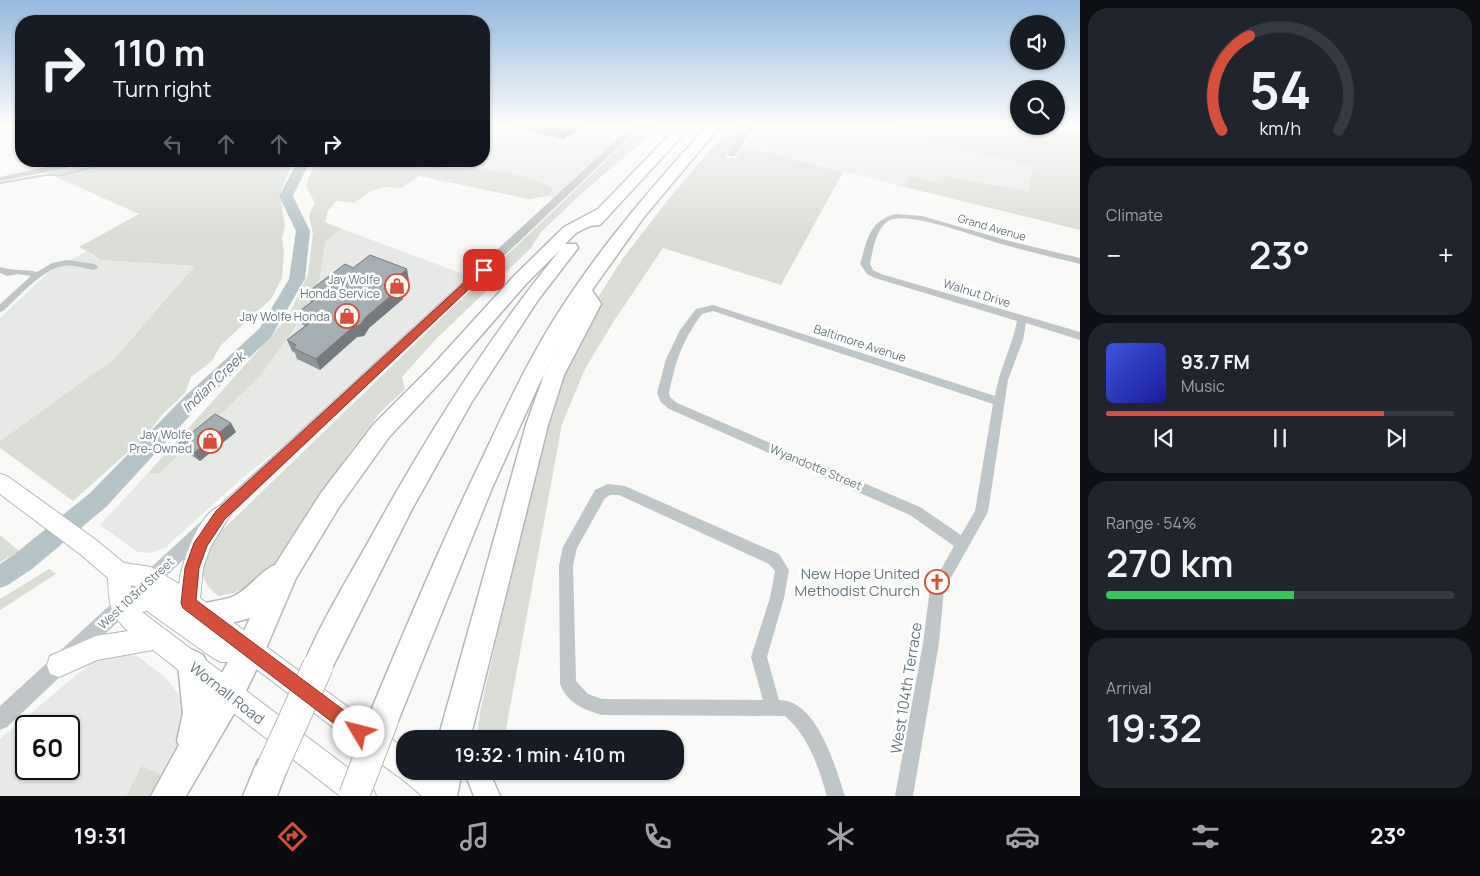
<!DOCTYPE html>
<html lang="en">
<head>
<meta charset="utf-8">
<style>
  :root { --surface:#171b24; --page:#20242c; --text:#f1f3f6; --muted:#9ea1a6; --line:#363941; --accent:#d64f3a }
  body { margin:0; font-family:Manrope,sans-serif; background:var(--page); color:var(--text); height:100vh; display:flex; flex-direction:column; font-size:19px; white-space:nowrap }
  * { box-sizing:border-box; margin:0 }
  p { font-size:16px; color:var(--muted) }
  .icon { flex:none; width:28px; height:28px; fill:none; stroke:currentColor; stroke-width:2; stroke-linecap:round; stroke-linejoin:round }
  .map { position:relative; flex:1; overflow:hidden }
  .drawer { display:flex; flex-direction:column; gap:8px; padding:8px; background:#0d0f14; width:400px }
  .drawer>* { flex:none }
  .hud { position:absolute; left:15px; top:15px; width:475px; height:152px; border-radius:20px; box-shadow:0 1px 4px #0004; background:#171b24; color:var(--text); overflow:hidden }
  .controls { position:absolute; left:1010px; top:15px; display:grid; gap:10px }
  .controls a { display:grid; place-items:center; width:55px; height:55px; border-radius:50%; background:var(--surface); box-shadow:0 1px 4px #0004; font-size:25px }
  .speed { position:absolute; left:15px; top:715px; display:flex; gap:10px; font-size:25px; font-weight:700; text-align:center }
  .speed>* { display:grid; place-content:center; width:65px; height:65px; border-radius:50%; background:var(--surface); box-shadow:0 1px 4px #0004; line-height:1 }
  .speed .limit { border:2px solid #111; border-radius:8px; background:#fff; color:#111 }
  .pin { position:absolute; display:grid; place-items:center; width:42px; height:42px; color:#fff; margin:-21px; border-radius:10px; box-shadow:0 2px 8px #0006 }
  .me { position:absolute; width:55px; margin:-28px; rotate:307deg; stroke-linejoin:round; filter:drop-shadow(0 0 4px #0008) }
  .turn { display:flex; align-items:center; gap:18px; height:105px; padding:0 15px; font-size:22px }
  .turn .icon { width:65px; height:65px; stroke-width:2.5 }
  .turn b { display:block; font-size:35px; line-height:42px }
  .lanes { display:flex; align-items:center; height:48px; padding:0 15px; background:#0003; justify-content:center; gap:25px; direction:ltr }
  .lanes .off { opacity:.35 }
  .big { font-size:38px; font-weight:600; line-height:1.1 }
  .drawer .card { flex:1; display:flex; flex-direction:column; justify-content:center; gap:8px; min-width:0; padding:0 18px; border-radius:20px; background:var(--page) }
  .drawer .dial { align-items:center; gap:0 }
  .dial svg { height:130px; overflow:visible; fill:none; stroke:var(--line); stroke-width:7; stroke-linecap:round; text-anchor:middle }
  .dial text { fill:var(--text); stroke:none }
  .song { display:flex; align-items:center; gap:15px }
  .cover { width:60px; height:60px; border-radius:8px; background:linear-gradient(135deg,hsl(230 70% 55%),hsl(240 70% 35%)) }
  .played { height:5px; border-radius:2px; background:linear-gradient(90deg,var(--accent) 80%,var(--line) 80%) }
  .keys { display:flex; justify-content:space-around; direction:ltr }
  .heat { display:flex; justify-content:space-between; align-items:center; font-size:28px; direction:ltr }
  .charge { height:8px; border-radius:4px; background:linear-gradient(90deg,#34c759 54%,var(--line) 0) }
  .trip { position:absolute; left:396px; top:730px; width:288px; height:50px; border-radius:20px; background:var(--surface); box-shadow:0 1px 4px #0004; font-weight:600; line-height:50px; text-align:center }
  .tab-bar { display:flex; height:80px; justify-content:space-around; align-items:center; background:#090b0e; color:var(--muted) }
  .tab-bar .icon { width:35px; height:35px }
  .tab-bar .selected { color:var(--accent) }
  .tab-bar b { font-size:22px; color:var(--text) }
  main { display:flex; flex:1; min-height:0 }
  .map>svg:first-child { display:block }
  .built { fill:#e7e9e7; fill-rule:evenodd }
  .green { fill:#daddd6 }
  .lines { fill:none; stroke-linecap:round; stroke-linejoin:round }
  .stream { stroke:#b7c4c7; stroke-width:2 }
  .river { fill:#b7c4c7; fill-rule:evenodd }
  .secondary-casing { stroke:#b3b9bd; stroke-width:3 }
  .primary-casing { stroke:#b2b8bb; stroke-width:2 }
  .motorway-casing { stroke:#b2b7ba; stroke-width:3 }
  .minor { fill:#c0c5c8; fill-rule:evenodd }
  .tertiary { fill:#c0c5c8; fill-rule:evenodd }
  .secondary { fill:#fff; fill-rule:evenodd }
  .primary { fill:#fff; fill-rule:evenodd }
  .motorway { fill:#fff; fill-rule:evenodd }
  .motorway-bridge-casing { stroke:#b2b7ba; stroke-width:32; stroke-linecap:butt }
  .motorway-bridge { stroke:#fff; stroke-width:30 }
  .wall { fill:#8e969a }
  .shaded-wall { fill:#747a7d }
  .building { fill:#a5afb3; stroke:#747a7d }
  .route { fill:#d64f3a; stroke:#8b3326 }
  .labels { text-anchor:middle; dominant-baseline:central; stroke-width:5; stroke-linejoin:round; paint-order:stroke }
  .far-street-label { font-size:11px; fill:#66777f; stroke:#fff }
  .poi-label { font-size:12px; fill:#66777f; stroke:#fff; text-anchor:end }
  .street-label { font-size:12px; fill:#66777f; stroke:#fff }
  .water-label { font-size:14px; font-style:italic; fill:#617679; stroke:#fff }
  .near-poi-label { font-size:15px; fill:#66777f; stroke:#fff; text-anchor:end }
  .near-street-label { font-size:15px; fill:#66777f; stroke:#fff }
</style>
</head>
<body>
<main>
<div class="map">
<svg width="1080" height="796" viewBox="0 0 1080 796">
  <rect width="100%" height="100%" fill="#f9f9f7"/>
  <g class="built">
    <polygon points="484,124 636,124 555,199 549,196 554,188 538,181 502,173 460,167 417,167 390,161 484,161"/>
    <polygon points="760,124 887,124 883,132 1034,166 1028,191 945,176 944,184 909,177 905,187 744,146"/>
    <polygon points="342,229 469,276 285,444 240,480 166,547 150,553 138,552 100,525 148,473 160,473 214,422 294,329 320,278 325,242"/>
    <polygon points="87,251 100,260 196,266 114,359 0,441 0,318 50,271"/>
    <path d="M 116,653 L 137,656 L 166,678 L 186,705 L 188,722 L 167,777 L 141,766 L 126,796 L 0,796 L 0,739 L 97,658 ZM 26,726 L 69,726 L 69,769 L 26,769 Z"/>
  </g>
  <g class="green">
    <path d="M 645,124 L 664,124 L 584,191 L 540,233 L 531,248 L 435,340 L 402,377 L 405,389 L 380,413 L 351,450 L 278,563 L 258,581 L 234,593 L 219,596 C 192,577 203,558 217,535 L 508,254 Z"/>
    <polygon points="733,124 748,124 725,158 736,158 744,146 843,172 781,285 663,248 614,321 585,369 562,424 506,729 501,739 477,739 480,712 544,430 570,354 595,302 623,258 675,191"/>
    <polygon points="898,124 1019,124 1019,126 1039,126 1080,134 1080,230 905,187 909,176 943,184 945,176 1028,191 1034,166 893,134"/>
    <polygon points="89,161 293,161 280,193 285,227 282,237 284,253 282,278 271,299 221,345 212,361 191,377 185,393 161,416 146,436 73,501 0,448 0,441 114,359 195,266 100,260 94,255 79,247 139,214 45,172 72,168"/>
    <path d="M 315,161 L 390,161 L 417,167 L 436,168 L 409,163 L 410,161 L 449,161 L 445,168 C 481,166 521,173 554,188 L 549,196 L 529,199 L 419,176 L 402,188 L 387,187 L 371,191 L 354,203 L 336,201 L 328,211 L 325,222 L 342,229 L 325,242 L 320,278 L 294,329 L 260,376 L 160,473 L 148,473 L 288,317 L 308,274 L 313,234 L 309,215 L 315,203 L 306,186 Z"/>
    <polygon points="0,535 19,551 0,562"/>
    <polygon points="49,569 56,574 0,610 0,599"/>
    <polygon points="141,766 167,777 157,796 126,796"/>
  </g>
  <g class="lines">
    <polyline class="stream" points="0,183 46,175 63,175 113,161"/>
    <polygon class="river" points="298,161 310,161 293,196 310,231 305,279 271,337 197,408 106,507 32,569 8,585 0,588 0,564 16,553 90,493 183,398 259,329 289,279 296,231 279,196"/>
    <defs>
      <polygon id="secondary" points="464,771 489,771 500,796 474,796"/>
      <path id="primary" d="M 0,474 L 7,476 L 96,540 L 124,563 L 151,567 L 179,584 C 182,562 198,514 220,506 L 227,509 L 230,515 L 210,548 L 203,568 L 200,598 L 405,749 L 405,771 C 428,771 444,769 454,793 L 453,796 L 422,796 L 401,778 L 396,775 L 247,662 L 221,662 L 213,658 L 147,611 L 142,612 L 372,786 L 376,796 L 340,796 L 153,650 L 97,660 L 59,677 L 50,674 L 47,665 L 50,656 L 96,636 L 128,631 C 109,613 109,602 108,578 L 80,554 L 0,494 ZM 131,585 L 150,590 L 147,589 L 131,592 Z"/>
      <g id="motorway">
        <path d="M 680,124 L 693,124 L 600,225 L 590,226 L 576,233 L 565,244 L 576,244 L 578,248 L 538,300 L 471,403 L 411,511 L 328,676 L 318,681 L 308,676 L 303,666 C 321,622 347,580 370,539 C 426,437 487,339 561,249 L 526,284 L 445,377 L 389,437 L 339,507 L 296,578 L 261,660 L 239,705 L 186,796 L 151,796 L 179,745 L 177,741 L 183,713 L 178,665 L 183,655 L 193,650 L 203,655 L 208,665 L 212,691 L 240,640 L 250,618 L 206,630 L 196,626 L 192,616 L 196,606 C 208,601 223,601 234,596 C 250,588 260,571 275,565 L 321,493 L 373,425 L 431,367 L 514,276 L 564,227 L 598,209 Z"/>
        <path d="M 709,124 L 722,124 L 644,217 L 592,290 L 601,304 L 564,375 L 548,425 L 470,739 L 438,739 L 526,425 L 544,375 L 583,304 L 540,382 L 492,488 L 394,731 L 383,736 L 372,731 L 367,720 C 404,632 441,543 483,457 C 507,406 531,354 562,307 C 605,241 656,182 709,124 Z"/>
        <polygon points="270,756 282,760 286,772 277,796 243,796 258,760"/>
        <polygon points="430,771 462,771 457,796 423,796"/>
      </g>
    </defs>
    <use href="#secondary" class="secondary-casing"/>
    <use href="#primary" class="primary-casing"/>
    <use href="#motorway" class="motorway-casing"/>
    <g class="minor">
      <polygon points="749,124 756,124 735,156 729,156 728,154"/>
      <polygon points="73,161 84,161 68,168 0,181 0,177"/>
      <path d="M 895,214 L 922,216 L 1013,242 L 1080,258 L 1080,264 C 1055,258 1030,252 1005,245 C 982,239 911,211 890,220 C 876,227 873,250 870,264 L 873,270 L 881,274 L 1080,332 L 1080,340 L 1026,323 L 1023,340 L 1008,380 L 988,512 L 944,590 L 939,643 L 913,796 L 895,796 L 923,643 L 930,589 L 954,546 L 910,515 L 669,409 L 661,402 L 657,393 L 666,359 L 680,330 L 696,309 L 713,305 L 995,396 C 999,370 1012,347 1017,321 L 875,278 L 867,274 L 860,264 C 867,241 869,221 895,214 ZM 713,311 L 993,404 L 975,511 L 961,535 L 920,507 L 677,403 L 670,397 L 669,393 C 676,360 682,341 702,314 Z"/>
      <path d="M 67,260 L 94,264 L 99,267 L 94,270 C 84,268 73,264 63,266 C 42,269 18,298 3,311 L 0,312 L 0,304 L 31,276 L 18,274 L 7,276 L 0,273 L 0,267 C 12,271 24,269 37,272 L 52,263 Z"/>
      <path d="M 608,484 L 625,486 L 779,554 L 789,570 L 784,598 L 767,657 L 779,700 C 817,700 835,766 845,796 L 827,796 C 818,766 809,737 785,716 L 602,715 C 583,709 568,704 560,684 L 559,565 L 563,547 L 595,490 ZM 610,495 L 619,495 L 769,564 L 775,571 L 770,598 L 751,657 L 763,700 L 602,699 L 588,694 L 576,681 L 573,565 L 577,548 L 605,498 Z"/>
    </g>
    <polygon class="tertiary" points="634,124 643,124 7,727 0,730 0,706"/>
    <use href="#secondary" class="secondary"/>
    <use href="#primary" class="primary"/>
    <use href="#motorway" class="motorway"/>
    <defs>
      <g id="motorway-bridge">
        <polyline points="270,772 318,666"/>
        <polyline points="354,796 383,720"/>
      </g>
    </defs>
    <use href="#motorway-bridge" class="motorway-bridge-casing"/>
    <use href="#motorway-bridge" class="motorway-bridge"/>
  </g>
  <g class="wall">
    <polygon points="516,124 581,124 580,128 563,139 547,135 545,136 516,128"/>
    <polygon points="353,268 409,280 400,288 403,299 369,328 364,336 357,337 320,370 297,359 295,353 292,351 287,340 305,326 302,324 297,313 311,303 308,292"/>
    <polygon points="236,432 200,461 185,451 179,443"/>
  </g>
  <g class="shaded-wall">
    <polygon points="575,124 581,124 580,128 563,139 563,132"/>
    <polygon points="547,127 547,135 545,136 545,129"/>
    <polygon points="407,269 409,280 400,288 403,299 369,328 364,336 357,337 320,370 316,359 390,283"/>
    <polygon points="231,423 236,432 200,461 194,453"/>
  </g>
  <g class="building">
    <polygon points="529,124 575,124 563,132 547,127 545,129"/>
    <polygon points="370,255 407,269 390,283 400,288 366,317 360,325 354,326 316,359 293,348 296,345 287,340 312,321 297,313 318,297 308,292 345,264 353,268"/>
    <polygon points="215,414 231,423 194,453 179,443"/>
  </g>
  <linearGradient id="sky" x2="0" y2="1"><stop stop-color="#94badb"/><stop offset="0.53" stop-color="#fcfcfb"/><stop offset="1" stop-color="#fcfcfb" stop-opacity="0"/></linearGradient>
  <rect width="1080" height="236" fill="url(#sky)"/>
  <polygon class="route" points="484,267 487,268 487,272 225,519 207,546 199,568 196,600 365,726 367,732 365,738 359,740 353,738 183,608 181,603 185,568 194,543 216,511 480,268"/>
  <defs>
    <symbol id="shop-ring" viewBox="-11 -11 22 22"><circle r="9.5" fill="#fff" stroke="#d64f3a" stroke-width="1.5"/><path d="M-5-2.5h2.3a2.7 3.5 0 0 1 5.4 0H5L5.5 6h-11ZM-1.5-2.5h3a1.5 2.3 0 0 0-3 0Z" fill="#d64f3a"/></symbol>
    <symbol id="church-ring" viewBox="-11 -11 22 22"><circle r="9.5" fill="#fff" stroke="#d64f3a" stroke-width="1.5"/><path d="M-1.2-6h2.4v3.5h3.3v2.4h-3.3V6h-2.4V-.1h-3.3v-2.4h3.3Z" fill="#d64f3a"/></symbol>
  </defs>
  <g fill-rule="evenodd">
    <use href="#shop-ring" x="383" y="272" width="28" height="28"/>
    <use href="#shop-ring" x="333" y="302" width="28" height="28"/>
    <use href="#shop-ring" x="196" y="427" width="28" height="28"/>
    <use href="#church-ring" x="923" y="568" width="28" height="28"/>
  </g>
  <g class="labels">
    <g class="far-street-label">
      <text transform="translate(992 227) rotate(16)">Grand Avenue</text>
    </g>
    <g class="poi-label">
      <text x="380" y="279">Jay Wolfe<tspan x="380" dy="14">Honda Service</tspan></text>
      <text x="330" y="316">Jay Wolfe Honda</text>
      <text x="192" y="434">Jay Wolfe<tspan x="192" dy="14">Pre-Owned</tspan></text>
    </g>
    <g class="street-label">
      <text transform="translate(977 293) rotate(17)">Walnut Drive</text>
      <text transform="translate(860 343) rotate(18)">Baltimore Avenue</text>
      <text transform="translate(816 467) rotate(23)">Wyandotte Street</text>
      <text transform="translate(136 593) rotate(-43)">West 103rd Street</text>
    </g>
    <g class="water-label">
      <text transform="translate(213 382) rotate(-44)">Indian Creek</text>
    </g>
    <g class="near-poi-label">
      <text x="920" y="573">New Hope United<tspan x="920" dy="17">Methodist Church</tspan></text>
    </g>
    <g class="near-street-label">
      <text transform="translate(906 688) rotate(-81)">West 104th Terrace</text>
      <text transform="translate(227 693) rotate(38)">Wornall Road</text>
    </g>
  </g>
</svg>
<div class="controls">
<a><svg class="icon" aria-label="sound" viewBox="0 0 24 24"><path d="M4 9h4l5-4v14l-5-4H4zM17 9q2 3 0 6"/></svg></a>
<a><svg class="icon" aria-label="search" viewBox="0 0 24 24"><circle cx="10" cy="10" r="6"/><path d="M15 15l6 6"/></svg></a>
</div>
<div class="speed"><div class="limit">60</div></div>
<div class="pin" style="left:484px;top:270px;background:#d93025"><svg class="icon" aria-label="arrive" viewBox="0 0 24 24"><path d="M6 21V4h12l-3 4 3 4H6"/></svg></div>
<svg class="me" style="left:359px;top:732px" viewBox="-20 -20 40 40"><circle r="19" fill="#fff"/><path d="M0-13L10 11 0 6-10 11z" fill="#d64f3a"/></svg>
<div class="trip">19:32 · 1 min · 410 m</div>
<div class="hud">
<div class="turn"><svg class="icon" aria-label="right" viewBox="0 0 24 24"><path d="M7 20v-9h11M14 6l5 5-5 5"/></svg><div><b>110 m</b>Turn right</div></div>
<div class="lanes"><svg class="icon off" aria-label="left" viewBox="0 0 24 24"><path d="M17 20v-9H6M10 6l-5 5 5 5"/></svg><svg class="icon off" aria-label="ahead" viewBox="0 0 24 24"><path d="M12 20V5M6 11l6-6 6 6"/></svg><svg class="icon off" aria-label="ahead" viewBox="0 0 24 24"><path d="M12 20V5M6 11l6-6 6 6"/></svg><svg class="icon" aria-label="right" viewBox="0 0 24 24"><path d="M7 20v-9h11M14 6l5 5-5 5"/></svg></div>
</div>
</div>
<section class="drawer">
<div class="card dial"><svg viewBox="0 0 100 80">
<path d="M14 69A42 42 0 1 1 86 69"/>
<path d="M14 69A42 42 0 0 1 31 11" stroke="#d64f3a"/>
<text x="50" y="56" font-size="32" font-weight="700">54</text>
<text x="50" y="72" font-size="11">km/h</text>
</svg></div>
<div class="card"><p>Climate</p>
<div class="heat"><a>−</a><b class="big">23°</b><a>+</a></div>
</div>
<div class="card">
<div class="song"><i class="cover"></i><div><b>93.7 FM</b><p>Music</p></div></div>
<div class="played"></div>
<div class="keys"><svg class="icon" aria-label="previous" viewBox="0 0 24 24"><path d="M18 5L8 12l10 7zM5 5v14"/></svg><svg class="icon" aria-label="pause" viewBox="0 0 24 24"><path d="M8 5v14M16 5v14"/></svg><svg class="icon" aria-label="next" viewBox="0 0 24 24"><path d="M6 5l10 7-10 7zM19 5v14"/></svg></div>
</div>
<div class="card"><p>Range · 54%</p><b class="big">270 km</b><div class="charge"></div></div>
<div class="card"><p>Arrival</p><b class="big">19:32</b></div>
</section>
</main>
<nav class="tab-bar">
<b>19:31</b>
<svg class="icon selected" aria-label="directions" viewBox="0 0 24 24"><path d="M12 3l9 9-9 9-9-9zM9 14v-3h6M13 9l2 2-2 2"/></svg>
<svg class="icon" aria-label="music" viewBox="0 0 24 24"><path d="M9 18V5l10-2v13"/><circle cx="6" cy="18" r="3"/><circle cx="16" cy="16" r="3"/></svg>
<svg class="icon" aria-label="phone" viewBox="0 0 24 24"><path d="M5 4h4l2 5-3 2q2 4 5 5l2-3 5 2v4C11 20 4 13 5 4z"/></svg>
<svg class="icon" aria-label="climate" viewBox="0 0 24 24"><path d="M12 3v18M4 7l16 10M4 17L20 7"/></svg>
<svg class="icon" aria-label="car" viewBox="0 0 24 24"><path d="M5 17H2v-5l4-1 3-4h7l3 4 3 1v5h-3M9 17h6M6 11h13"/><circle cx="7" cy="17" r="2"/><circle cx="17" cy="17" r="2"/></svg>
<svg class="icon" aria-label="filters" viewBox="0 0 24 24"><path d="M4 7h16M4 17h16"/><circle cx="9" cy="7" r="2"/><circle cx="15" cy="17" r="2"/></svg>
<b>23°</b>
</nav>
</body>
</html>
